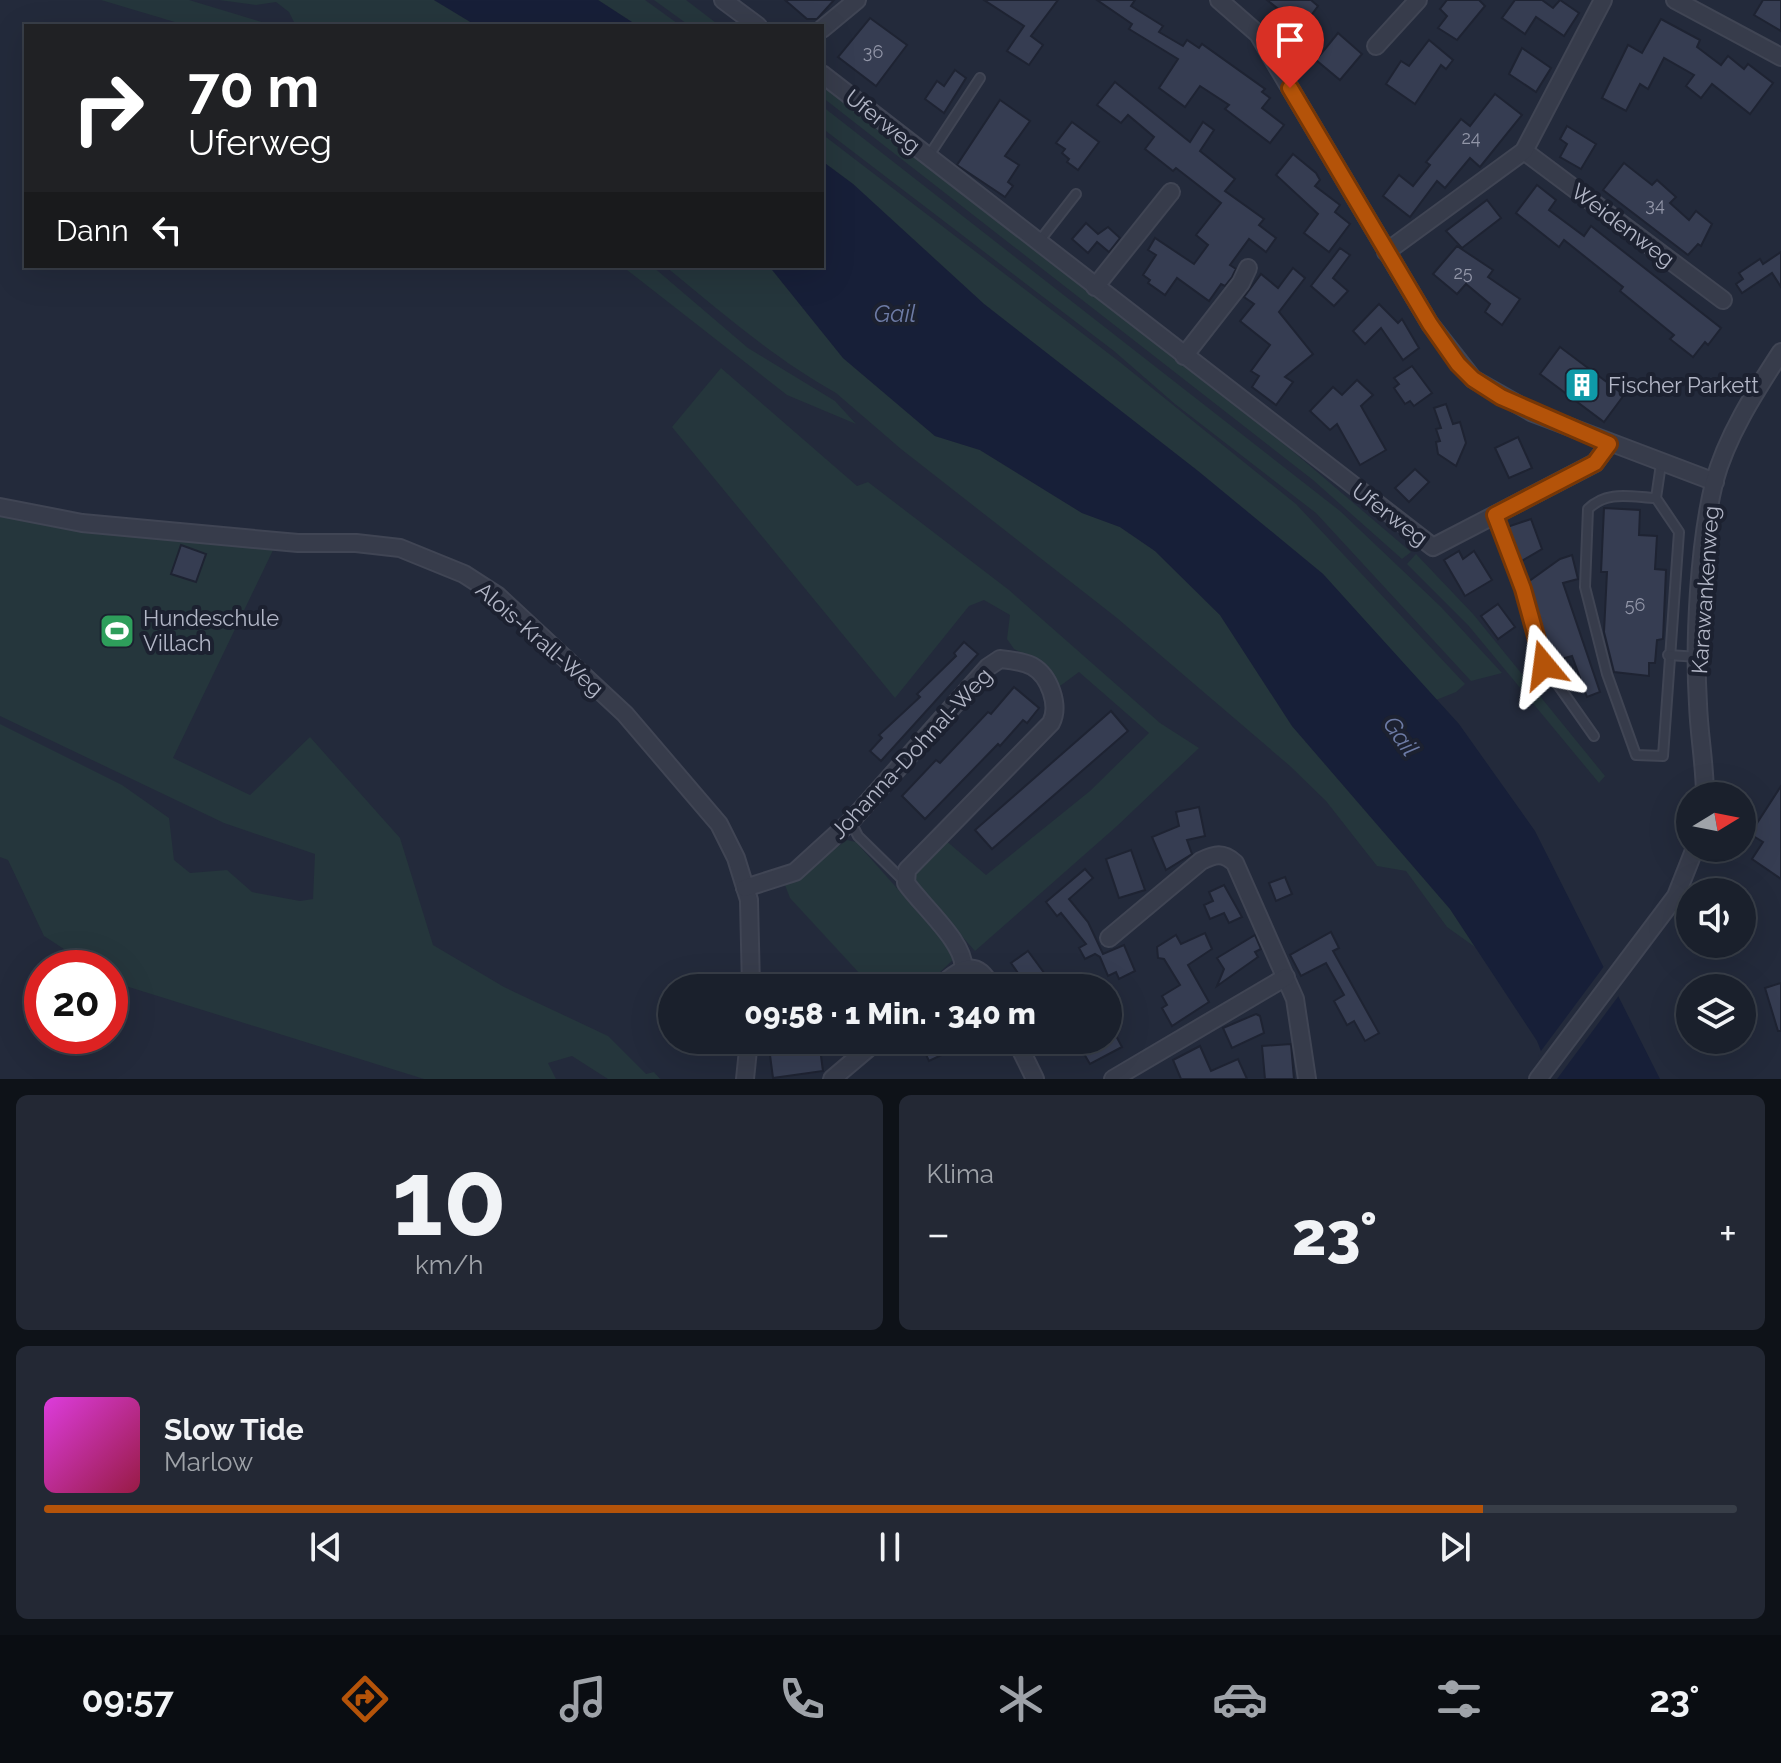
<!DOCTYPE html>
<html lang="de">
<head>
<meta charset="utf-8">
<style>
  :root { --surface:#1a202c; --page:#232834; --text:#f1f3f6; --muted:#9fa3a9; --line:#383e48; --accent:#b45309 }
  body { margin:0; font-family:Raleway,sans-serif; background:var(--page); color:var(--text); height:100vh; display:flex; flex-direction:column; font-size:30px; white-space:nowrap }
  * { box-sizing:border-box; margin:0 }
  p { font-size:26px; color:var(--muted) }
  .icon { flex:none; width:44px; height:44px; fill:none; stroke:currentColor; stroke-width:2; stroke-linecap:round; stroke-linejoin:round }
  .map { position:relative; height:1079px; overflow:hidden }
  .panel { display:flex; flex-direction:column; gap:16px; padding:16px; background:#0e1218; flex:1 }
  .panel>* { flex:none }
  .hud { position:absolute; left:24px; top:24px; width:800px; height:244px; border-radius:0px; box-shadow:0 8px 32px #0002,0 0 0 2px var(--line); background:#202124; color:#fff; overflow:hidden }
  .needle { width:52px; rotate:80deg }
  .tools { position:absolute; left:1676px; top:782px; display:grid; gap:16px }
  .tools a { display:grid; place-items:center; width:80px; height:80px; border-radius:50%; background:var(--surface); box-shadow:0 8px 32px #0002,0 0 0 2px var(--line); font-size:40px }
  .speed { position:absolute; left:24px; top:950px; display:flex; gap:16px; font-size:40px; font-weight:700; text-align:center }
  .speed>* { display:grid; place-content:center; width:104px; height:104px; border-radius:50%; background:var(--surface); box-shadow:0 8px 32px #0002,0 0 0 2px var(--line); line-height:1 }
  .speed .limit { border:12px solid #d22; background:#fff; color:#111 }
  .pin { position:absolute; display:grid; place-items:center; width:68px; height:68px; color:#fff; margin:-82px -34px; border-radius:50% 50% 50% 0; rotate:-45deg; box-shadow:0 0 8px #0007 }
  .pin .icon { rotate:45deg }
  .me { position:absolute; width:88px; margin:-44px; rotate:344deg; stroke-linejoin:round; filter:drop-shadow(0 0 6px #0008) }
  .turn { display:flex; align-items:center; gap:28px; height:168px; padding:0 32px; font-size:36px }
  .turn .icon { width:104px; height:104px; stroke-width:2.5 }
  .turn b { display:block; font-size:56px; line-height:68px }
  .then { display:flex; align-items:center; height:76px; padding:0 32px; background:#0003; gap:16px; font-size:30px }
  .big { font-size:60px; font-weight:800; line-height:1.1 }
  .panel .card { flex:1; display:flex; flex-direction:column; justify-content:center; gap:12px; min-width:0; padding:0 28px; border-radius:12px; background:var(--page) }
  .panel .dial { align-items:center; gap:0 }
  .dial b { font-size:104px; line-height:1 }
  .song { display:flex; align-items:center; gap:24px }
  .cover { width:96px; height:96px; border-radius:12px; background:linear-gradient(135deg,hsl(300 70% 55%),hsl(340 70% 35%)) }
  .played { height:8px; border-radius:4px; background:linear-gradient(90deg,var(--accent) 85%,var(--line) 85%) }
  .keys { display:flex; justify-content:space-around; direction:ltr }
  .heat { display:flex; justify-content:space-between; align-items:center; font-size:44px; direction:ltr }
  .panel .tiles { flex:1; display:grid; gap:16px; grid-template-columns:1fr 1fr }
  .card:last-child { grid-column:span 2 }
  .trip { position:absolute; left:658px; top:974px; width:464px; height:80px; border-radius:40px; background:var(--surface); box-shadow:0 8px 32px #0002,0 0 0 2px var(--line); font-weight:800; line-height:80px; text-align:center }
  .menu { display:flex; height:128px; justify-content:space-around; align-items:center; background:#0a0d12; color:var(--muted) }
  .menu .icon { width:56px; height:56px }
  .menu .selected { color:var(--accent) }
  .menu b { font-size:36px; color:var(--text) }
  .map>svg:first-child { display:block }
  .green { fill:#25363c }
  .water { fill:#171f38 }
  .pier { fill:#232a3b }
  .building { fill:#363d52; stroke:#1e2332; stroke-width:2 }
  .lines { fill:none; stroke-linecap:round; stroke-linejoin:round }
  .lane-casing { stroke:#404554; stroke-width:12 }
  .street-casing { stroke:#404554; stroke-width:20 }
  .lane { stroke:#373c4b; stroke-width:8 }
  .street { stroke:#373c4b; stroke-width:16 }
  .route-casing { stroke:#753606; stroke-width:20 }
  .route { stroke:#b45309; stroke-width:14 }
  .labels { text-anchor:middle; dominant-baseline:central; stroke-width:8; stroke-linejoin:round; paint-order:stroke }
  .number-label { font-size:18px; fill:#9296a8 }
  .street-label { font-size:22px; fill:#b3b7c7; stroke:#1c2130 }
  .poi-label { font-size:22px; fill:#b3b7c7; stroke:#1c2130; text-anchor:start }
  .water-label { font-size:24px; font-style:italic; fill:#6d7ba5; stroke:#1c2130 }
</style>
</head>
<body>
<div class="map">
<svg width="1781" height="1079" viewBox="0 0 1781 1079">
  <rect width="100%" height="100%" fill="#232a3b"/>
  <g class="green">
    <polygon points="101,0 189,0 275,26 188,26"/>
    <polygon points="219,0 434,0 477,26 296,26 289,12 276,2 256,5"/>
    <polygon points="598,0 645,0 681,26 638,26"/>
    <polygon points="654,0 686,0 720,26 690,26"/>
    <polygon points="822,83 1289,448 1411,552 1402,559 1313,480 822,97"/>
    <polygon points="822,106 1340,511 1441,607 1502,673 1471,681 1316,513 1175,404 1114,351 822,128"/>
    <polygon points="822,134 1121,363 1296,504 1465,684 1456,692 1436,700 1323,574 1198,471 984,304 853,184 822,161"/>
    <polygon points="622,266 652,266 748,348 835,401 856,424 787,395"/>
    <path d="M 665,266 L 769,266 L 843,358 L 935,436 L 980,450 L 1082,513 L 1120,527 L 1155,551 L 1220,615 L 1292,726 L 1450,909 L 1475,947 L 1447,927 L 1406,871 L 1377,866 L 1326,801 L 1290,766 L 1117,618 L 901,449 L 836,393 C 772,357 721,312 665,266 Z"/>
    <polygon points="721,368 857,486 868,482 1009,590 1160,723 1199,748 1117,826 975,951 910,878 944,839 986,875 1090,791 1149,733 1079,672 1060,686 1047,665 1014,649 1007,639 1010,615 984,600 969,606 895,698 672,427"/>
    <polygon points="0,511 275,546 173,758 250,795 310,737 400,838 433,945 504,987 608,1036 646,1074 654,1072 660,1079 608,1079 572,1056 548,1063 556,1079 424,1079 116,983 110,979 110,968 93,968 44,936 8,860 0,857 0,724 122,785 169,818 174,860 190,873 227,870 252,892 300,901 313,899 315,854 224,823 0,716"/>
    <polygon points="1416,554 1473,614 1605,776 1599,783 1468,625 1407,564"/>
    <polygon points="847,840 856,842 957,956 923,988 873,988 790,898 785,885"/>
  </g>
  <g class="water">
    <polygon points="434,0 598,0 638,26 477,26"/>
    <polygon points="822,161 853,184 984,304 1198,471 1323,574 1459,724 1535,831 1660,1079 1552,1079 1537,1041 1450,909 1292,726 1220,615 1155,551 1120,527 1082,513 980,450 935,436 843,358 769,266 822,266"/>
  </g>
  <polygon class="pier" points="1605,965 1620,994 1557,1079 1547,1079 1538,1055"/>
  <g class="building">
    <polygon points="785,0 834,0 817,19 807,19"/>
    <polygon points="984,0 1058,0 1031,36 1043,45 1029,65 1007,51 1024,26"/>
    <polygon points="1097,0 1135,0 1131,6 1163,26 1159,32 1183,46 1187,40 1199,48 1202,44 1265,89 1262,92 1270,98 1262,108 1284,125 1270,143 1225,109 1229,105 1200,86 1185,107 1159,88 1178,59 1129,29 1132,24"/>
    <polygon points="1267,0 1311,0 1318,6 1302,28"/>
    <polygon points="1447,0 1479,0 1485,6 1457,40 1438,28 1447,16 1440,9"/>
    <polygon points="1515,0 1542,0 1553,8 1560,0 1579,13 1564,36 1536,17 1525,34 1502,18"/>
    <polygon points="1763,0 1781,0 1781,31 1754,15"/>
    <polygon points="870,18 907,45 876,86 838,57"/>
    <polygon points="1661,19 1700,40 1697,47 1721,65 1728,56 1744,69 1748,64 1773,83 1750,114 1712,84 1701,98 1686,86 1694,75 1664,58 1648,89 1640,84 1626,111 1602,98 1628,45 1642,53"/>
    <polygon points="1338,33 1362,54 1340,80 1316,60"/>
    <polygon points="1429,40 1453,60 1446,69 1441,65 1415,104 1386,84 1401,61 1409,66"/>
    <polygon points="1522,48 1551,68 1536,92 1509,74"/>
    <polygon points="955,70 966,78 944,113 925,99 937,81 944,86"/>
    <polygon points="1115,82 1190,142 1203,122 1214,130 1200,151 1235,179 1225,191 1264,219 1259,225 1276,238 1266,252 1249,239 1230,265 1236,269 1232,277 1225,286 1221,284 1209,301 1177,278 1165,295 1148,283 1150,280 1143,275 1156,255 1148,250 1155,238 1194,264 1208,245 1196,235 1221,203 1176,168 1173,171 1145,149 1154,137 1128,115 1121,123 1097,105"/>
    <polygon points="1495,94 1522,115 1480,167 1470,158 1445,188 1437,181 1410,217 1383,196 1399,175 1413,186 1430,165 1426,162 1461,119 1470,126"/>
    <polygon points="1000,100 1030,121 1005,156 1019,165 1008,182 1013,186 1005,197 957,165"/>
    <polygon points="1072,122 1099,142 1078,170 1067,162 1069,159 1062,153 1065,149 1056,143"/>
    <polygon points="1567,126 1596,144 1581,169 1560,157 1567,144 1560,139"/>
    <polygon points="1293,154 1316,173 1320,180 1315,186 1340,205 1335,212 1350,224 1329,252 1304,233 1318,214 1276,175"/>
    <polygon points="1624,163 1652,185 1657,180 1676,197 1670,203 1689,220 1696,211 1712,224 1701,246 1698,244 1688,255 1603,190"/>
    <polygon points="1537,185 1556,200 1549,210 1584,236 1591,226 1721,328 1708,345 1705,342 1693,357 1670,339 1674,335 1620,291 1623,287 1564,240 1559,247 1516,213"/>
    <polygon points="1487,200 1501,218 1462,248 1446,231"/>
    <polygon points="1086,223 1098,234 1108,227 1120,238 1109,252 1097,242 1088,253 1072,239"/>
    <polygon points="1457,246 1493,270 1488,277 1520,299 1502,325 1485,312 1490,304 1466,284 1457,294 1433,274"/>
    <polygon points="1340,248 1350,255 1333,278 1348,291 1334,306 1311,286"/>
    <polygon points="1781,252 1781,287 1772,273 1742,293 1736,284 1743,279 1739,273 1760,259 1763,264"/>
    <polygon points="1293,268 1305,278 1279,312 1313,354 1285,377 1293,382 1276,405 1252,387 1259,376 1251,371 1270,345 1240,321 1254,304 1244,297 1261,274 1278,288"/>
    <polygon points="1379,304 1398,323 1402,319 1419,348 1403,360 1381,328 1365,344 1353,331"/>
    <polygon points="1560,347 1624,395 1604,422 1540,374"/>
    <polygon points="1412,366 1432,393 1414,406 1410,401 1405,404 1394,388 1399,384 1394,378"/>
    <polygon points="1357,380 1373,395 1361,406 1386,450 1360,465 1337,424 1330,430 1310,411 1333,387 1342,395"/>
    <polygon points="1446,404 1453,424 1460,422 1466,443 1456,466 1438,454 1436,442 1440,441 1436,429 1441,428 1434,408"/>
    <polygon points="1518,437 1532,468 1509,478 1495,448"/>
    <polygon points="1415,469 1429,482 1409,502 1395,488"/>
    <polygon points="1604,508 1640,510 1639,535 1657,536 1655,569 1666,570 1663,639 1657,640 1655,663 1649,663 1649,676 1614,672 1604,632 1607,572 1601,572"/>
    <polygon points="1531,519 1542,549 1520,562 1507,527"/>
    <polygon points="181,545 206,554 196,582 171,574"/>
    <polygon points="1459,551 1463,559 1474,551 1492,580 1465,596 1444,560"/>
    <polygon points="1572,555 1578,579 1563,583 1600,692 1587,697 1572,656 1550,662 1528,582 1560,559"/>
    <polygon points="1498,604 1515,627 1498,639 1481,616"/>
    <polygon points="964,642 978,654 881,761 870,751 882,738 879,735 920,697 917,694 956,656 954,653"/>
    <polygon points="1014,687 1039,708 1027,723 1023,720 1000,746 998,744 925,819 902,796 936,760 940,763 988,712 991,714"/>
    <polygon points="1111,711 1128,731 992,849 975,830"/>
    <polygon points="1781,786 1781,879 1752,859 1763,842 1750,834"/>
    <polygon points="1199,807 1205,836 1187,840 1192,854 1166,870 1152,837 1179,826 1176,812"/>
    <polygon points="1131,850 1145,890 1119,898 1106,859"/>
    <polygon points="1085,869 1093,878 1069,899 1088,922 1103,954 1124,945 1135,971 1119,979 1116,972 1108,976 1100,957 1095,954 1085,959 1079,948 1086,944 1061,913 1057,916 1046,902"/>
    <polygon points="1285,877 1292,894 1276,901 1269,883"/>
    <polygon points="1224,885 1242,917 1229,923 1224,913 1210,919 1204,905 1213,901 1209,892"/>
    <polygon points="1331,932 1339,948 1333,951 1379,1033 1365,1041 1354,1021 1347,1025 1334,1001 1344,995 1326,963 1301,976 1290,955"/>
    <polygon points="1205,933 1212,949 1188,965 1209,1002 1172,1026 1162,1008 1167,1005 1162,996 1180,985 1164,959 1158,958 1157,947 1176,935 1181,944"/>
    <polygon points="1255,935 1261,949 1255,952 1258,957 1217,986 1224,969 1217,958"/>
    <polygon points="1028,951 1050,981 1040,988 1033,988 1028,980 1025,983 1011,963"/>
    <polygon points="1781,983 1781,1031 1778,1031 1765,988"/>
    <polygon points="1256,1014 1260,1016 1264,1033 1232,1048 1223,1028"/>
    <polygon points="1114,1032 1122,1047 1090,1064 1080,1047 1093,1040 1108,1040"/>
    <polygon points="768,1040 782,1040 783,1046 819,1041 823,1071 773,1078"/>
    <polygon points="919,1040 945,1040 950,1051 929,1061"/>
    <polygon points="1291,1044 1294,1079 1265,1079 1262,1046"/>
    <polygon points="1200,1046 1211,1071 1238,1059 1247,1079 1181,1079 1173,1060"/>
  </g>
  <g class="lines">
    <defs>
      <g id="lane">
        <polyline points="928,157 980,78"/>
        <polyline points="1037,244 1076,194"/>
        <path d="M 1656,498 L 1679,532 L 1663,756 L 1636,755 L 1607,674 L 1585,587 L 1588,509 C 1607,490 1631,497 1656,498 L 1661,464"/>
        <polyline points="1495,515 1523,589 1544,665 1594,736"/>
        <polyline points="1668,655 1699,657"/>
        <polyline points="851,822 858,836 905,882"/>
      </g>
      <g id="street">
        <polyline points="723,0 758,26"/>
        <polyline points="1219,0 1258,34 1430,324 1473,379 1533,413 1715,482"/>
        <polyline points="1675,0 1781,57"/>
        <polyline points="822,29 857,0"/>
        <polyline points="1376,46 1418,0"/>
        <polyline points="822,74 1433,547 1595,463 1609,444"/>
        <polyline points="1524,151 1723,300"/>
        <polyline points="1386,252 1524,151 1603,0"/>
        <polyline points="1095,287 1171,192"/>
        <polyline points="1184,356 1241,283 1248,268"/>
        <polyline points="0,507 82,523 298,543 356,543 400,548 464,574 498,596 625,714 719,824 736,858 749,900 751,988"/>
        <path d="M 1705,796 C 1705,765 1699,735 1698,704 C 1694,640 1699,546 1714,483 C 1726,437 1755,392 1781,352"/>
        <path d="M 745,888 L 795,872 L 851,821 L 988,667 L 1000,659 C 1010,660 1022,661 1032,666 C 1050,676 1060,706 1051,723 L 907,870 L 906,883 C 921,905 968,945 963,970"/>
        <path d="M 1109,938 L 1201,861 C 1215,854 1223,852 1235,863 L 1295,999 L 1307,1079"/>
        <path d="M 938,988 C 959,970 976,955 992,988"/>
        <polyline points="1016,1040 1035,1079"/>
        <polyline points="745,1079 749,1040"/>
        <polyline points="832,1079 878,1040"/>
        <polyline points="1113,1079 1286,977"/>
        <polyline points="1538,1079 1676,896 1695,848"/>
      </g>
    </defs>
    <use href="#lane" class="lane-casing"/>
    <use href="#street" class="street-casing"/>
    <use href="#lane" class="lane"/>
    <use href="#street" class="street"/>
  </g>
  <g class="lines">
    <defs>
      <polyline id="route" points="1290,88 1430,324 1458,364 1473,379 1501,397 1609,444 1595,463 1495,515 1523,589 1544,665"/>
    </defs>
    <use href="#route" class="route-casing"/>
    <use href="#route" class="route"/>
  </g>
  <defs>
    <symbol id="building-square" viewBox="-11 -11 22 22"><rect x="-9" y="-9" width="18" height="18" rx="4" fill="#0f9aa8" stroke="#1c2130"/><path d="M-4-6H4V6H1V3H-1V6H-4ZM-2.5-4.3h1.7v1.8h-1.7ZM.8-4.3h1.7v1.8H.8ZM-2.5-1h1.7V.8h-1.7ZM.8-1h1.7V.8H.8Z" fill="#fff"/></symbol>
    <symbol id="stadium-square" viewBox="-11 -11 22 22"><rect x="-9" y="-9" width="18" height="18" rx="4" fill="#2e9e5b" stroke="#1c2130"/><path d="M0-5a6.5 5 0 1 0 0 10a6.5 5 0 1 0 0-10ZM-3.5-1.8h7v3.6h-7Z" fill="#fff"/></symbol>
  </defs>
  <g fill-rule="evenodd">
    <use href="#building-square" x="1562" y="365" width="40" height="40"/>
    <use href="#stadium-square" x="97" y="611" width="40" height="40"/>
  </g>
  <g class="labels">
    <g class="number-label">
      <text x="873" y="51">36</text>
      <text x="1471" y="137">24</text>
      <text x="1655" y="204">34</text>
      <text x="1463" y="272">25</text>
      <text x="1635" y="604">56</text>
    </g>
    <g class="street-label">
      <text transform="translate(883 121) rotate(38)">Uferweg</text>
      <text transform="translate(1623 225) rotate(37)">Weidenweg</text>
      <text transform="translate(1390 514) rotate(37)">Uferweg</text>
      <text transform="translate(1705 590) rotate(-86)">Karawankenweg</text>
      <text transform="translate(540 639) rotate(41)">Alois-Krall-Weg</text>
      <text transform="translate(911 753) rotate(-47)">Johanna-Dohnal-Weg</text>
    </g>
    <g class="poi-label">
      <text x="1608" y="385">Fischer Parkett</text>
      <text x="143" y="618">Hundeschule<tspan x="143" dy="25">Villach</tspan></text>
    </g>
    <g class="water-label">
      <text x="895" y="313">Gail</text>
      <text transform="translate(1401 736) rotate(55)">Gail</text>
    </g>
  </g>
</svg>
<div class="tools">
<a><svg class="needle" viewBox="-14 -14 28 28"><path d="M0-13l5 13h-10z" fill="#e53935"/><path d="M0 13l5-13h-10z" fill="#9fa3a9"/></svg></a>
<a><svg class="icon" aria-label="sound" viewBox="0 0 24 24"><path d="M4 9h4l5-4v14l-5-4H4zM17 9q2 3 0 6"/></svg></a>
<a><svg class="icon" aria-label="layers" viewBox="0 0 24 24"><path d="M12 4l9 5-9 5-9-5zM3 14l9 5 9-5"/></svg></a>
</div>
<div class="speed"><div class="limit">20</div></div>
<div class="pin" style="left:1290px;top:88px;background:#d93025"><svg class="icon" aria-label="arrive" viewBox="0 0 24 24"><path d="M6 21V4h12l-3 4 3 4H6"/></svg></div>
<svg class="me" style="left:1544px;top:665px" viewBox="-20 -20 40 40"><path d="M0-17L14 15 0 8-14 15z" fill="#b45309" stroke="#fff" stroke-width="4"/></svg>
<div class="trip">09:58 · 1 Min. · 340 m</div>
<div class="hud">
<div class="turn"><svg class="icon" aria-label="right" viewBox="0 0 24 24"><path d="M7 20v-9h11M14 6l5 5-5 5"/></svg><div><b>70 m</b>Uferweg</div></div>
<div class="then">Dann<svg class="icon" aria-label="left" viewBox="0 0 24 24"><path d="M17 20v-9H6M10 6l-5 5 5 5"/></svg></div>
</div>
</div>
<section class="panel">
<div class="tiles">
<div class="card dial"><b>10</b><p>km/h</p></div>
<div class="card"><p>Klima</p>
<div class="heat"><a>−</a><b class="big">23°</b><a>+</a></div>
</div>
<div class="card">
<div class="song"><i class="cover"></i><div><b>Slow Tide</b><p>Marlow</p></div></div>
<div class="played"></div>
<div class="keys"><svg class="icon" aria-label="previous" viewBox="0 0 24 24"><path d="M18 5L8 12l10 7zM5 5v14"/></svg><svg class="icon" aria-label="pause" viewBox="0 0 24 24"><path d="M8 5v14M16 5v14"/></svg><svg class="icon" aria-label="next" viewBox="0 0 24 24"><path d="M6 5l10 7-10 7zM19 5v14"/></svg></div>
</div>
</div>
</section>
<nav class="menu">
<b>09:57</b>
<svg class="icon selected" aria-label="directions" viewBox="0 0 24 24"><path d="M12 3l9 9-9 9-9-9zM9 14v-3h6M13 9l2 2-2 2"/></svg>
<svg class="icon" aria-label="music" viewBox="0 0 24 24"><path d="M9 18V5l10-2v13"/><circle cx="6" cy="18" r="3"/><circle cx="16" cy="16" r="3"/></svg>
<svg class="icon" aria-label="phone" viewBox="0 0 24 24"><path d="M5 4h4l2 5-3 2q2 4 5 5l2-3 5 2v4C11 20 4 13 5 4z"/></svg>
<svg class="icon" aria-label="climate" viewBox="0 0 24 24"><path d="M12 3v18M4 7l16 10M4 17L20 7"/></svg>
<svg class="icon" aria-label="car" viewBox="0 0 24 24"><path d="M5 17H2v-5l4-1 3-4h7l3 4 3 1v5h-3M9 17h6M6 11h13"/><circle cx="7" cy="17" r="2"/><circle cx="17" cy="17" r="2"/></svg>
<svg class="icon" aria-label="filters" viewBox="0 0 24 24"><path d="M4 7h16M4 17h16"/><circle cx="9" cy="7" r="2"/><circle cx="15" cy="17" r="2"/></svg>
<b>23°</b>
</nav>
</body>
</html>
